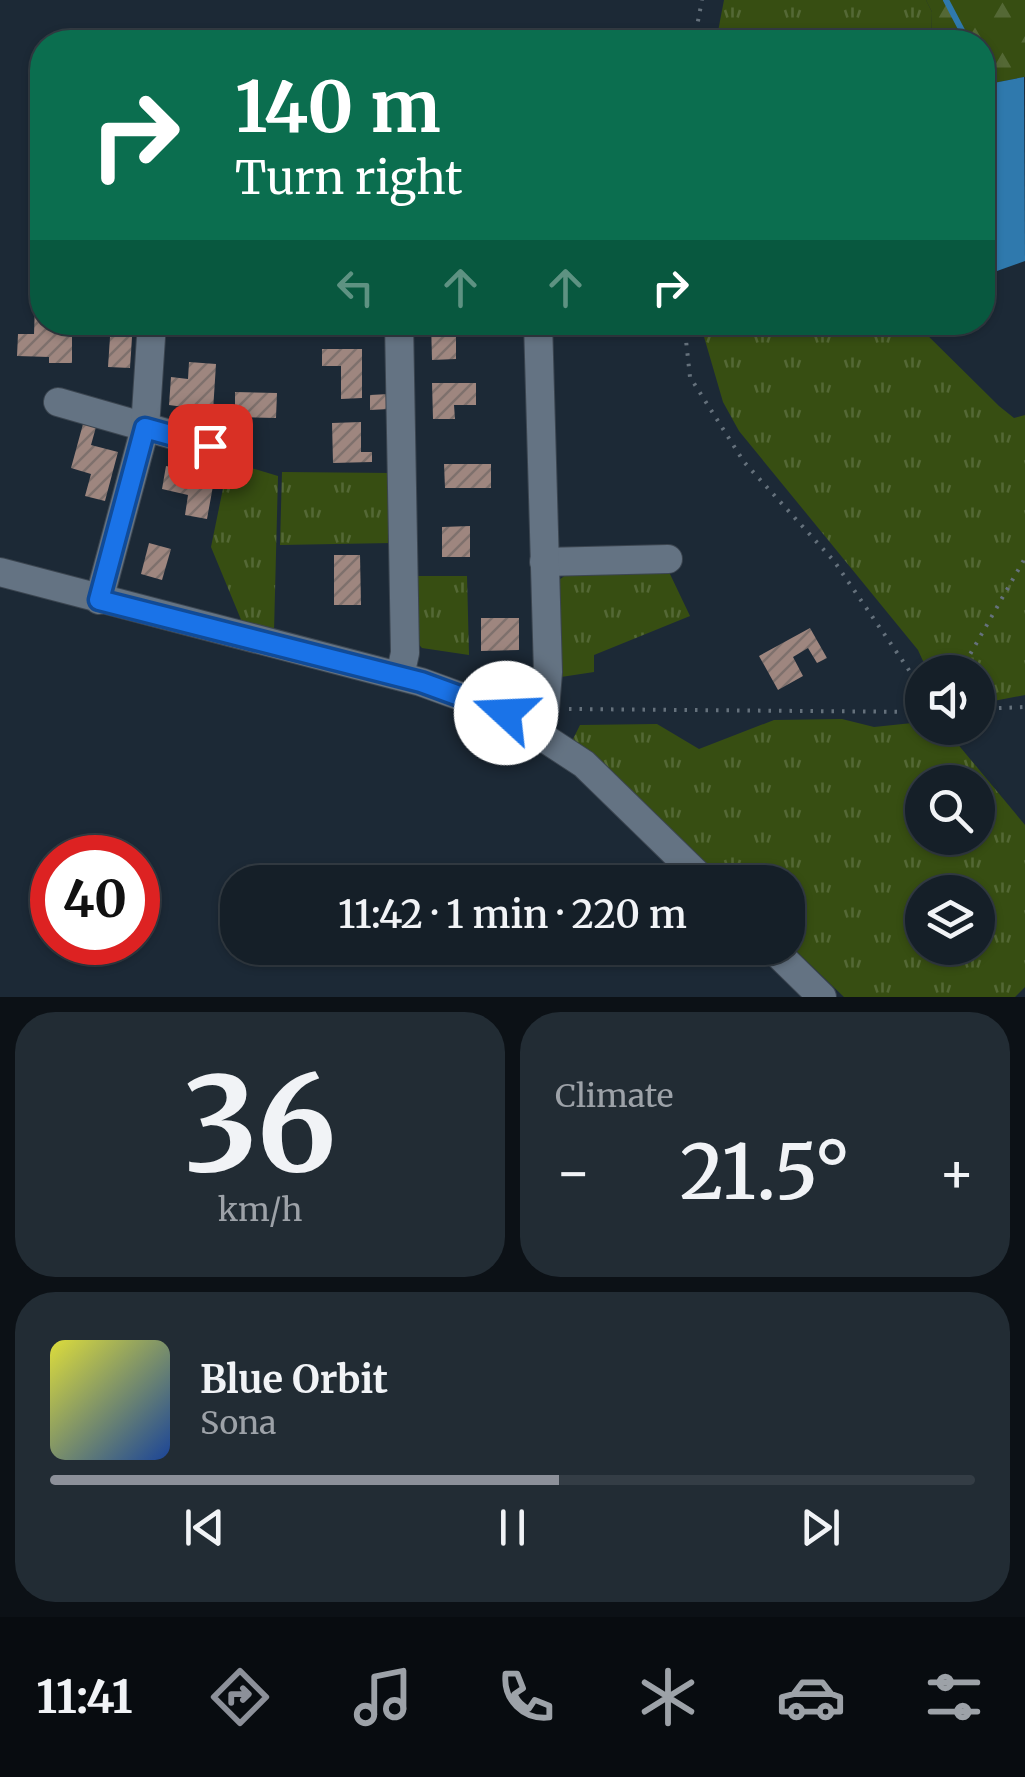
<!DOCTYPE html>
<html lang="en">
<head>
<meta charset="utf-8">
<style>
  :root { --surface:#151f28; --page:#222c34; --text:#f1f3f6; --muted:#9da2a8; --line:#343d45; --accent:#8c9099 }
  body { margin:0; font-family:Merriweather,serif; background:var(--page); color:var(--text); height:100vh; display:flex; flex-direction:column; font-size:38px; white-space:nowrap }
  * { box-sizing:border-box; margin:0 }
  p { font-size:32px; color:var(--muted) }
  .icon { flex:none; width:55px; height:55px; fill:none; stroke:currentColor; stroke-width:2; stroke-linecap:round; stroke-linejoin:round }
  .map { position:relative; height:997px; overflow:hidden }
  .sheet { display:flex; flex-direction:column; gap:15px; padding:15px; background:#0c1116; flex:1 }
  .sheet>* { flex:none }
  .guide { position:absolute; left:30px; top:30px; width:965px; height:305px; border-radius:40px; box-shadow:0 2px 8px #0004,0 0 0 2px var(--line); background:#0b6e4f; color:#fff; overflow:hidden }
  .fabs { position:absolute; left:905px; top:655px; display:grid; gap:20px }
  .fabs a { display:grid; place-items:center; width:90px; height:90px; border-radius:50%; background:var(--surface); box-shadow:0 2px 8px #0004,0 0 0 2px var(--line); font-size:50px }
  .speed { position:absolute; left:30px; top:835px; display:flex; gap:20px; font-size:50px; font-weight:700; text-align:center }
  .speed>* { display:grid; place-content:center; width:130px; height:130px; border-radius:50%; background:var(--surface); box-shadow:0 2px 8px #0004,0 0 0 2px var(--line); line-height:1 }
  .speed .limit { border:15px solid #d22; background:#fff; color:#111 }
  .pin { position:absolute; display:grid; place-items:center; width:85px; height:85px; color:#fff; margin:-42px; border-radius:20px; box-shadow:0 5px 15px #0006 }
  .me { position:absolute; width:110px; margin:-55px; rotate:290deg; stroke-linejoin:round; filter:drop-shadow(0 0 8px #0008) }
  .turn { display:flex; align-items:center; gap:35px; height:210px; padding:0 40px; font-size:45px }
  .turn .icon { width:130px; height:130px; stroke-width:2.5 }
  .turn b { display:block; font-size:70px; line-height:85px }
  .lanes { display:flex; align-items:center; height:95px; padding:0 40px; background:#0003; justify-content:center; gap:50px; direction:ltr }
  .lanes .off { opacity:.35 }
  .big { font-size:75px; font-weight:600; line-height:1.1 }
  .sheet .card { flex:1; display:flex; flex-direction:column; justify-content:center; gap:15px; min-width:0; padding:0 35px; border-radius:40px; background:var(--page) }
  .sheet .dial { align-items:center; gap:0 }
  .dial b { font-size:130px; line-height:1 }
  .song { display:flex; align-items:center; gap:30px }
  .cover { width:120px; height:120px; border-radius:15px; background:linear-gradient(135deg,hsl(60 70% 55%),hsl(220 70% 35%)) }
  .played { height:10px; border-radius:5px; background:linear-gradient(90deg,var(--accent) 55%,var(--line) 55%) }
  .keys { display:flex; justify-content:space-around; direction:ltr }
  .heat { display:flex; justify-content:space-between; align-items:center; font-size:55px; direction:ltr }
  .sheet .tiles { flex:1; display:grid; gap:15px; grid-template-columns:1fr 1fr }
  .card:last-child { grid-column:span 2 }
  .trip { position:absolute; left:220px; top:865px; width:585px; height:100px; border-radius:40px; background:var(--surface); box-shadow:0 2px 8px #0004,0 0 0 2px var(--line); font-weight:600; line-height:100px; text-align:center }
  .menu { display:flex; height:160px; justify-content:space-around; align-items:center; background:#080c10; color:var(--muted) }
  .menu .icon { width:70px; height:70px }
  .menu .current { color:var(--accent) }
  .menu b { font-size:45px; color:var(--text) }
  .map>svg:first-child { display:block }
  .grass { fill:url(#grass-tufts); fill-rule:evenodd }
  .forest { fill:url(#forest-firs) }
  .water { fill:#2f79ad }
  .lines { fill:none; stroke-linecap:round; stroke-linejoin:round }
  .stream { stroke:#2f79ad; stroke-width:6 }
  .building { fill:url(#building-hatch) }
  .minor-casing { stroke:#3b4550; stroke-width:30 }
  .path { stroke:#65717c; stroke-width:4; stroke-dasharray:2.5 8; stroke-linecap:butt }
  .minor { stroke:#647383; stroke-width:28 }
  .route-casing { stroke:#114b97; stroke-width:25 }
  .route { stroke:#1a73e8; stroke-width:18 }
</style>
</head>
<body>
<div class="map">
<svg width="1025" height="997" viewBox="0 0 1025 997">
  <defs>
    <pattern id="grass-tufts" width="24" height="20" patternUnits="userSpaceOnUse" patternTransform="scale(2.5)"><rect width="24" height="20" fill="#374e12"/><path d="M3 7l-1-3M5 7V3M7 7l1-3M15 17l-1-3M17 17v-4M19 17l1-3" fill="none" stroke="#546835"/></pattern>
    <pattern id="forest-firs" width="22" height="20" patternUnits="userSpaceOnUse" patternTransform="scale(2.5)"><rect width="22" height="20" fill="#374e12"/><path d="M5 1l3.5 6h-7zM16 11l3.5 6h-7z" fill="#546835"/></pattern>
    <pattern id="building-hatch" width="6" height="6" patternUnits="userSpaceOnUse" patternTransform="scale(2.5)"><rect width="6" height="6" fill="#9e867f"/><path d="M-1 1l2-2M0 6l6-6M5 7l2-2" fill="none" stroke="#7e706c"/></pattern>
  </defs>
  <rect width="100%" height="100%" fill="#1c2936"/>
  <g class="grass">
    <polygon points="724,0 926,0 932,12 931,42 716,42"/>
    <polygon points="700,323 915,323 999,406 1014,418 1025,415 1025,695 978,704 978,672 928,672 918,650 739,431 723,402"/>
    <polygon points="238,464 278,476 274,631 242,622 211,547 227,469 235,472"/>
    <polygon points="282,472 391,473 391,543 280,545"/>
    <polygon points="669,572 690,616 594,655 594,672 561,677 559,580 567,574"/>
    <polygon points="410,576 467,576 469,655 422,648 412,637"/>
    <path d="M 842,719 L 874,727 L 922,722 L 922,728 L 946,730 L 1025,825 L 1025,987 L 1015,997 L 844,997 L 788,943 L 788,882 L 722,882 L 576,748 L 573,739 L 580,725 L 657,724 L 699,749 L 774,720 ZM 922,782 L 978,782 L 978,838 L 922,838 ZM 922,892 L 978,892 L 978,948 L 922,948 Z"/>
  </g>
  <polygon class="forest" points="926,0 1025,0 1025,77 983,85 982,42 931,42 932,12"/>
  <polygon class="water" points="1024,77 1025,261 983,276 983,85"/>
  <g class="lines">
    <g class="stream">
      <polyline points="946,0 968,42"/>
      <polyline points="982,71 988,82"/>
    </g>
  </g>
  <g class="building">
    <polygon points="35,304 42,304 42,322 61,322 60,332 72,333 72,363 49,363 49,357 17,356 18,334 34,334"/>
    <polygon points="111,322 133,322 130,368 108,367"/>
    <rect x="318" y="322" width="33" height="10"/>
    <polygon points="431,322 456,322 456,359 432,360"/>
    <polygon points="567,322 620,322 620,331 568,331"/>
    <polygon points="322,349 362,349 362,398 341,399 341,366 322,366"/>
    <polygon points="189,362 216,364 213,411 169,405 171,377 188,379"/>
    <polygon points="432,383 476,383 476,405 454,405 455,419 433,419"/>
    <polygon points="235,392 277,393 276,418 235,417"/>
    <polygon points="389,394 389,409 370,410 370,395"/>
    <polygon points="361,422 361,452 372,452 372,462 333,463 332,423"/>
    <polygon points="83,424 96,427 91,445 118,452 105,501 85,496 91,474 71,468"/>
    <polygon points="444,464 491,464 491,488 445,488"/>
    <polygon points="166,466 215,475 207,519 185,515 188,495 162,489"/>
    <polygon points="470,526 470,557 442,557 442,527"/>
    <polygon points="149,543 171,549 162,580 141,574"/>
    <polygon points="334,555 360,555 361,605 334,605"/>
    <polygon points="481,618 519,618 519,650 481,651"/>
    <polygon points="810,628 827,658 817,663 808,648 793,657 803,676 778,690 759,656"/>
  </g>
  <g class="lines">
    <defs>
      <g id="minor">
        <polyline points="399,322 405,653 400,676"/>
        <polyline points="58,402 236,453"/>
        <polyline points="544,562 668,559"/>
        <polyline points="0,572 421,682 506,713 584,764 705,882"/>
        <polyline points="99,600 145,428 152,322"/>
        <polyline points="527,726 545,709 548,672 538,322"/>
        <polyline points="772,948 822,997"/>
      </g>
    </defs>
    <use href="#minor" class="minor-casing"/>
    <g class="path">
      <polyline points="694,42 702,0"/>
      <polyline points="684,322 690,377 744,462 834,561 922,689"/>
      <polyline points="960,672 1025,558"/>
      <polyline points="569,709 922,712"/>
      <polyline points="978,709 1025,707"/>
    </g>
    <use href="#minor" class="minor"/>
  </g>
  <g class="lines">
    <defs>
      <polyline id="route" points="210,446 145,428 99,600 421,682 506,713"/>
    </defs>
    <use href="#route" class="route-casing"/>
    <use href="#route" class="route"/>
  </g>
</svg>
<div class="fabs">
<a><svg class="icon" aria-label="sound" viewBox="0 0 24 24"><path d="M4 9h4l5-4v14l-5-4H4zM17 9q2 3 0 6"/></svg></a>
<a><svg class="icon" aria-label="search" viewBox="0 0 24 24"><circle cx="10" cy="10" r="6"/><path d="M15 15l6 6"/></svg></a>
<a><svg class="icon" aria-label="layers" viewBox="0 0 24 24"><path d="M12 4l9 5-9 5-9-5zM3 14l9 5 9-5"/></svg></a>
</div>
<div class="speed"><div class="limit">40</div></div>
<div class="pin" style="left:210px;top:446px;background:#d93025"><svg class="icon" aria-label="arrive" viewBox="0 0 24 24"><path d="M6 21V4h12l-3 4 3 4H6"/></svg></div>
<svg class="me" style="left:506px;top:713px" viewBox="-20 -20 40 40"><circle r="19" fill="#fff"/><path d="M0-13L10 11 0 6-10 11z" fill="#1a73e8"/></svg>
<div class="trip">11:42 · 1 min · 220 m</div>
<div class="guide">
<div class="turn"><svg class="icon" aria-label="right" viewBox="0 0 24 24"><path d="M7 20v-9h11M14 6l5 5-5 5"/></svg><div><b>140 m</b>Turn right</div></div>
<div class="lanes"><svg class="icon off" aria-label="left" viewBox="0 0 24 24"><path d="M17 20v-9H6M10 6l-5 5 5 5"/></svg><svg class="icon off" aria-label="ahead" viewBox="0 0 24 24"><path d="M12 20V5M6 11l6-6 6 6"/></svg><svg class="icon off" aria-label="ahead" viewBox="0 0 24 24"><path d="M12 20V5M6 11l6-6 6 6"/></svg><svg class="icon" aria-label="right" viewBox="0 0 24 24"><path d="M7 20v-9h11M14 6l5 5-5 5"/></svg></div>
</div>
</div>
<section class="sheet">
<div class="tiles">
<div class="card dial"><b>36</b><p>km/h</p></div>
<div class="card"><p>Climate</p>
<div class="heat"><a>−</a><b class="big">21.5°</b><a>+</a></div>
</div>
<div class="card">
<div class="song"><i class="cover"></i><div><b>Blue Orbit</b><p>Sona</p></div></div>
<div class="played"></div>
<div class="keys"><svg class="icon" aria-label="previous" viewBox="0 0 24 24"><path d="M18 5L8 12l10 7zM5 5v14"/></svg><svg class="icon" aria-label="pause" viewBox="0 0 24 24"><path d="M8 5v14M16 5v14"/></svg><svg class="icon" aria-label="next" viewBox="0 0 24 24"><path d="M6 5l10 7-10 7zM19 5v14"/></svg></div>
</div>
</div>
</section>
<nav class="menu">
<b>11:41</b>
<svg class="icon current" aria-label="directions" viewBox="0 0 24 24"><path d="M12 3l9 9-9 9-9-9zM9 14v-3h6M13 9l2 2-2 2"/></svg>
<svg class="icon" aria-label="music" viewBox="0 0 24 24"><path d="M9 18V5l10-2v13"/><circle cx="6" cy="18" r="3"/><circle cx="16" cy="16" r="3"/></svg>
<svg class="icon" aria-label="phone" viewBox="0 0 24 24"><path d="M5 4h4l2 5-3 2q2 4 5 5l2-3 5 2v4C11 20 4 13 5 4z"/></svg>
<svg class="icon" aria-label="climate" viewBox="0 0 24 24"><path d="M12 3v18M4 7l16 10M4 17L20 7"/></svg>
<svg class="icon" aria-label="car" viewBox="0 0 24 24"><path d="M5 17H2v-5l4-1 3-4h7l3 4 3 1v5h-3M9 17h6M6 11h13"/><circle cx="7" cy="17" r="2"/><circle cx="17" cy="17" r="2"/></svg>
<svg class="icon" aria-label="filters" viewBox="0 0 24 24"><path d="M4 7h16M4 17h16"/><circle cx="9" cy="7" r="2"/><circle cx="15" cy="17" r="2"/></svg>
</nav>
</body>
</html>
